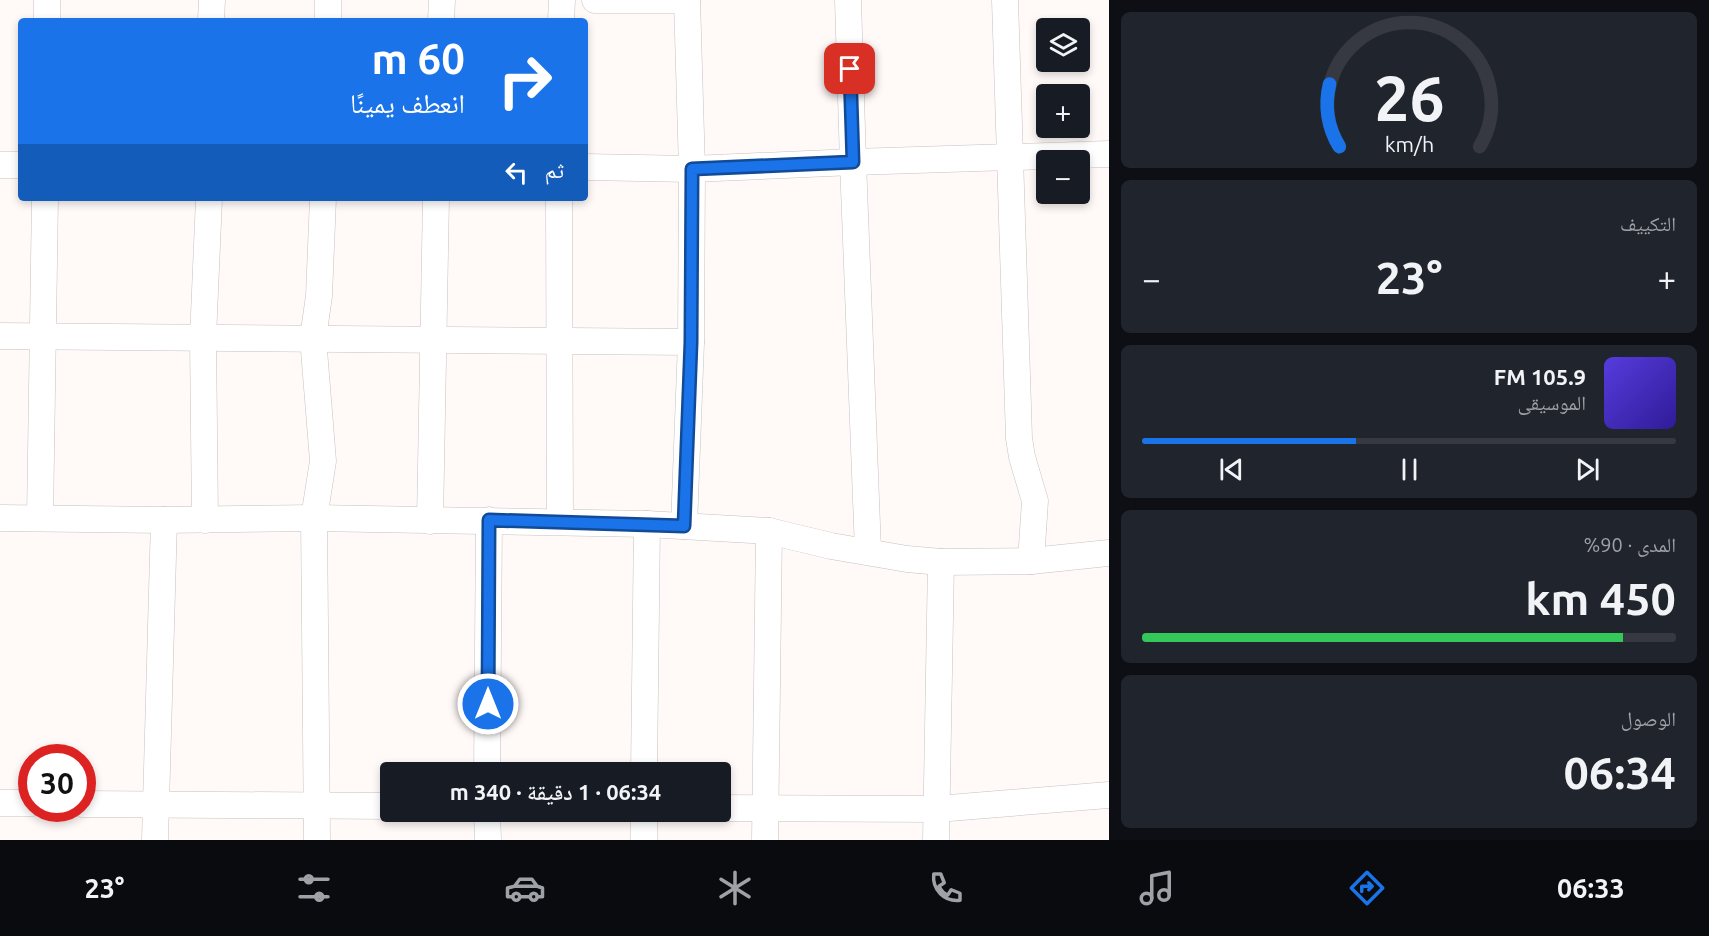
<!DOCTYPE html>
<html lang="ar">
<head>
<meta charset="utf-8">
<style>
  :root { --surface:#171b24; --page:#20242c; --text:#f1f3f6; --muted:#9ea1a6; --line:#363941; --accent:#1a73e8 }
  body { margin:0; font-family:Ubuntu,"Noto Naskh Arabic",sans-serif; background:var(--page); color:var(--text); direction:rtl; height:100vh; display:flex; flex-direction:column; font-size:22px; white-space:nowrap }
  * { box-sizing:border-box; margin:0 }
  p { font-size:20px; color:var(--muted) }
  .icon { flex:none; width:33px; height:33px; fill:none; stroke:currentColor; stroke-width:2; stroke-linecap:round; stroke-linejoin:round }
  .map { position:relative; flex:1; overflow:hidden; direction:ltr }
  .sheet { display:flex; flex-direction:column; gap:12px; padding:12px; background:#0d0f14; width:600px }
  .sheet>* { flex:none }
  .banner { position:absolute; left:18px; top:18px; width:570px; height:183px; border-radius:6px; box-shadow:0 3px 9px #0003; direction:rtl; background:#1a73e8; color:#fff; overflow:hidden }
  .buttons { position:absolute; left:1036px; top:18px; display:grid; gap:12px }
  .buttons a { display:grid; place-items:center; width:54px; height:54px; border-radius:6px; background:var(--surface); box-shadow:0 3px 9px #0003; font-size:30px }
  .speed { position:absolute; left:18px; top:744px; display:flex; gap:12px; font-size:30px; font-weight:700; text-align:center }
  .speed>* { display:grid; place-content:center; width:78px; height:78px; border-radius:50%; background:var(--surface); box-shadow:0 3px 9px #0003; line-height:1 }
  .speed .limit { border:9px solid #d22; background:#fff; color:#111 }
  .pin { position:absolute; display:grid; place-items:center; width:51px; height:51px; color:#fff; margin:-26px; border-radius:12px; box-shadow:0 3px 9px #0006 }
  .me { position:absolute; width:66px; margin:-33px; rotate:0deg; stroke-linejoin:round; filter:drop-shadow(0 0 4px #0008) }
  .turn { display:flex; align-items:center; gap:21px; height:126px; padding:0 24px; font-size:27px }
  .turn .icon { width:78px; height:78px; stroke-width:2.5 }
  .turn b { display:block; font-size:42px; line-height:51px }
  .then { display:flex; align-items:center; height:57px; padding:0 24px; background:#0003; gap:12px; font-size:22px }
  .big { font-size:45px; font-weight:600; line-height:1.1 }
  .sheet .widget { flex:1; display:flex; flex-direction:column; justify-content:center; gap:9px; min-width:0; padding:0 21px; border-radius:9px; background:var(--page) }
  .sheet .dial { align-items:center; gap:0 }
  .dial svg { height:156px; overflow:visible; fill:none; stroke:var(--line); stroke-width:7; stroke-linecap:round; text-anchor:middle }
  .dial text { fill:var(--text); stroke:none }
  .song { display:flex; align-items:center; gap:18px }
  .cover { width:72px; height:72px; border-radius:9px; background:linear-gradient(135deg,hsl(250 70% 55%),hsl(250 70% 35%)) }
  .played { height:6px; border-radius:3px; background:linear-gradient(90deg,var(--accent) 40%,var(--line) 40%) }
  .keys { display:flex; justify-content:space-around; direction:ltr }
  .heat { display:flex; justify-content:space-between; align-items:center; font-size:33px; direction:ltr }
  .charge { height:9px; border-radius:4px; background:linear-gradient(90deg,#34c759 90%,var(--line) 0) }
  .trip { position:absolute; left:380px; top:762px; width:351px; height:60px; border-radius:6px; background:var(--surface); box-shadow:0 3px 9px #0003; font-weight:600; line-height:60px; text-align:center; direction:rtl }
  .tabs { display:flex; height:96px; justify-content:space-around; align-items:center; background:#090b0e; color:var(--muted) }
  .tabs .icon { width:42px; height:42px }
  .tabs .active { color:var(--accent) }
  .tabs b { font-size:27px; color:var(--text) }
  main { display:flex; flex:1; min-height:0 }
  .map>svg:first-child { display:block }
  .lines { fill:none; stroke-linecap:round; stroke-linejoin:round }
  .minor-casing { stroke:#c7c1c0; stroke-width:27 }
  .minor { stroke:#fff; stroke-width:26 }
  .route-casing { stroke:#114b97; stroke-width:15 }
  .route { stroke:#1a73e8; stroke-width:10 }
</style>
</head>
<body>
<main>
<section class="sheet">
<div class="widget dial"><svg viewBox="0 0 100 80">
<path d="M14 69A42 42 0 1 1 86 69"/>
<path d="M14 69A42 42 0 0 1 9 37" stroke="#1a73e8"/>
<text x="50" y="56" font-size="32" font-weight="700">26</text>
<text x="50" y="72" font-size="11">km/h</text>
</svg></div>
<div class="widget"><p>التكييف</p>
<div class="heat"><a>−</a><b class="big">23°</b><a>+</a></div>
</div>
<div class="widget">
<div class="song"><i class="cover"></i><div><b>105.9 FM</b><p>الموسيقى</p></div></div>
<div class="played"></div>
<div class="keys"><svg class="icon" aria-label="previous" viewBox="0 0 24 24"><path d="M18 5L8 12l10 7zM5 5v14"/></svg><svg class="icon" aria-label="pause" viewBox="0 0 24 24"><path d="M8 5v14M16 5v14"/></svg><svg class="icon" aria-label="next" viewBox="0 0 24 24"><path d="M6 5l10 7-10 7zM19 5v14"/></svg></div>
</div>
<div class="widget"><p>المدى · 90%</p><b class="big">450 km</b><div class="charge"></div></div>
<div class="widget"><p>الوصول</p><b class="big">06:34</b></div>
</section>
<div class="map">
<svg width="1109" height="840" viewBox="0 0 1109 840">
  <rect width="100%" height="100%" fill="#fff9f8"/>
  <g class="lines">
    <defs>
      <g id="minor">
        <polyline points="595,0 687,0"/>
        <polyline points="848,0 853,162 868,551"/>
        <polyline points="1005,0 1019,438 1022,457 1035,501 1031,561"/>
        <polyline points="47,21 47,0"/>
        <polyline points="211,21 212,0"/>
        <polyline points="328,21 328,0"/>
        <polyline points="441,21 442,0"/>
        <polyline points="561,21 562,0"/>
        <polyline points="0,165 21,165"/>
        <polyline points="585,167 692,169 853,162 1109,154"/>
        <polyline points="559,198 560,522"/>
        <polyline points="0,336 691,342"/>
        <polyline points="0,518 164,520 314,518 647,524 769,531 831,546 907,559 941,562 1031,561 1109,553"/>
        <polyline points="40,518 45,198"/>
        <polyline points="205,520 203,338 209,198"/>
        <polyline points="430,521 436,198"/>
        <polyline points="684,526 691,342 692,169 687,0"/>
        <polyline points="487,772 489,520"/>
        <polyline points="644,772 647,524"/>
        <polyline points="0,803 32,803"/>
        <polyline points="82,804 390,806"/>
        <polyline points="720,808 937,809 1109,795"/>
        <polyline points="487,812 488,840"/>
        <polyline points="155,840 164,520"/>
        <polyline points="317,840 314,518 323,461 313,338 319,296 323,198"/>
        <polyline points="644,840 644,812"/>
        <polyline points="765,840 769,531"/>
        <polyline points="936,840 941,562"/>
      </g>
    </defs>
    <use href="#minor" class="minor-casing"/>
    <use href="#minor" class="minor"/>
  </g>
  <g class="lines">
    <defs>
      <polyline id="route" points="488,704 489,520 684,526 691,342 692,169 853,162 850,69"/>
    </defs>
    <use href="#route" class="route-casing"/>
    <use href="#route" class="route"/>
  </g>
</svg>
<div class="buttons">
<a><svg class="icon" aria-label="layers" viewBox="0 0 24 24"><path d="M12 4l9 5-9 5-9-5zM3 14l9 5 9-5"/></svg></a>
<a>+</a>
<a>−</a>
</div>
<div class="speed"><div class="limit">30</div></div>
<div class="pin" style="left:850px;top:69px;background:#d93025"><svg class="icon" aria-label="arrive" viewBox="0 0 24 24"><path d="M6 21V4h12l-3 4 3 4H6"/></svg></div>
<svg class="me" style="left:488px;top:704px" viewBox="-20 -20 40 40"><circle r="17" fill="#1a73e8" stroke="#fff" stroke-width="3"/><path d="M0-11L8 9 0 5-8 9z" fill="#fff"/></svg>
<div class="trip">06:34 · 1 دقيقة · 340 m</div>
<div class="banner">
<div class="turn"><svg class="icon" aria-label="right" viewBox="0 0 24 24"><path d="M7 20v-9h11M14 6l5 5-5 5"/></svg><div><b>60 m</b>انعطف يمينًا</div></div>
<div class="then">ثم<svg class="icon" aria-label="left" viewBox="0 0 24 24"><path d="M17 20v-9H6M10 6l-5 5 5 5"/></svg></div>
</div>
</div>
</main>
<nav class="tabs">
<b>06:33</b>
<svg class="icon active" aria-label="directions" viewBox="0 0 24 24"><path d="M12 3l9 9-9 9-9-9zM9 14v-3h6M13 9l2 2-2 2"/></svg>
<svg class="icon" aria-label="music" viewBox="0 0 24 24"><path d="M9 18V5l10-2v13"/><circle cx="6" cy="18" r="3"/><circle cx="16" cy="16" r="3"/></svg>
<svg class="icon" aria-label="phone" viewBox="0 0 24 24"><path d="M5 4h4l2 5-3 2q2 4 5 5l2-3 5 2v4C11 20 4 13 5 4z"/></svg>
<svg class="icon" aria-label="climate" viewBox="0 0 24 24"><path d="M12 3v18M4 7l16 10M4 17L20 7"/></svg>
<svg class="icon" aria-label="car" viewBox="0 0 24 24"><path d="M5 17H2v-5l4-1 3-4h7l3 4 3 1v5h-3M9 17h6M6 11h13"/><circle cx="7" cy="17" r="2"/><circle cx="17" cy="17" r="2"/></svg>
<svg class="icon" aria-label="filters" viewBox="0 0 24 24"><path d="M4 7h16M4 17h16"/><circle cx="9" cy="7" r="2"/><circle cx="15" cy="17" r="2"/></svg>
<b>23°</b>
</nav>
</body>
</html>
